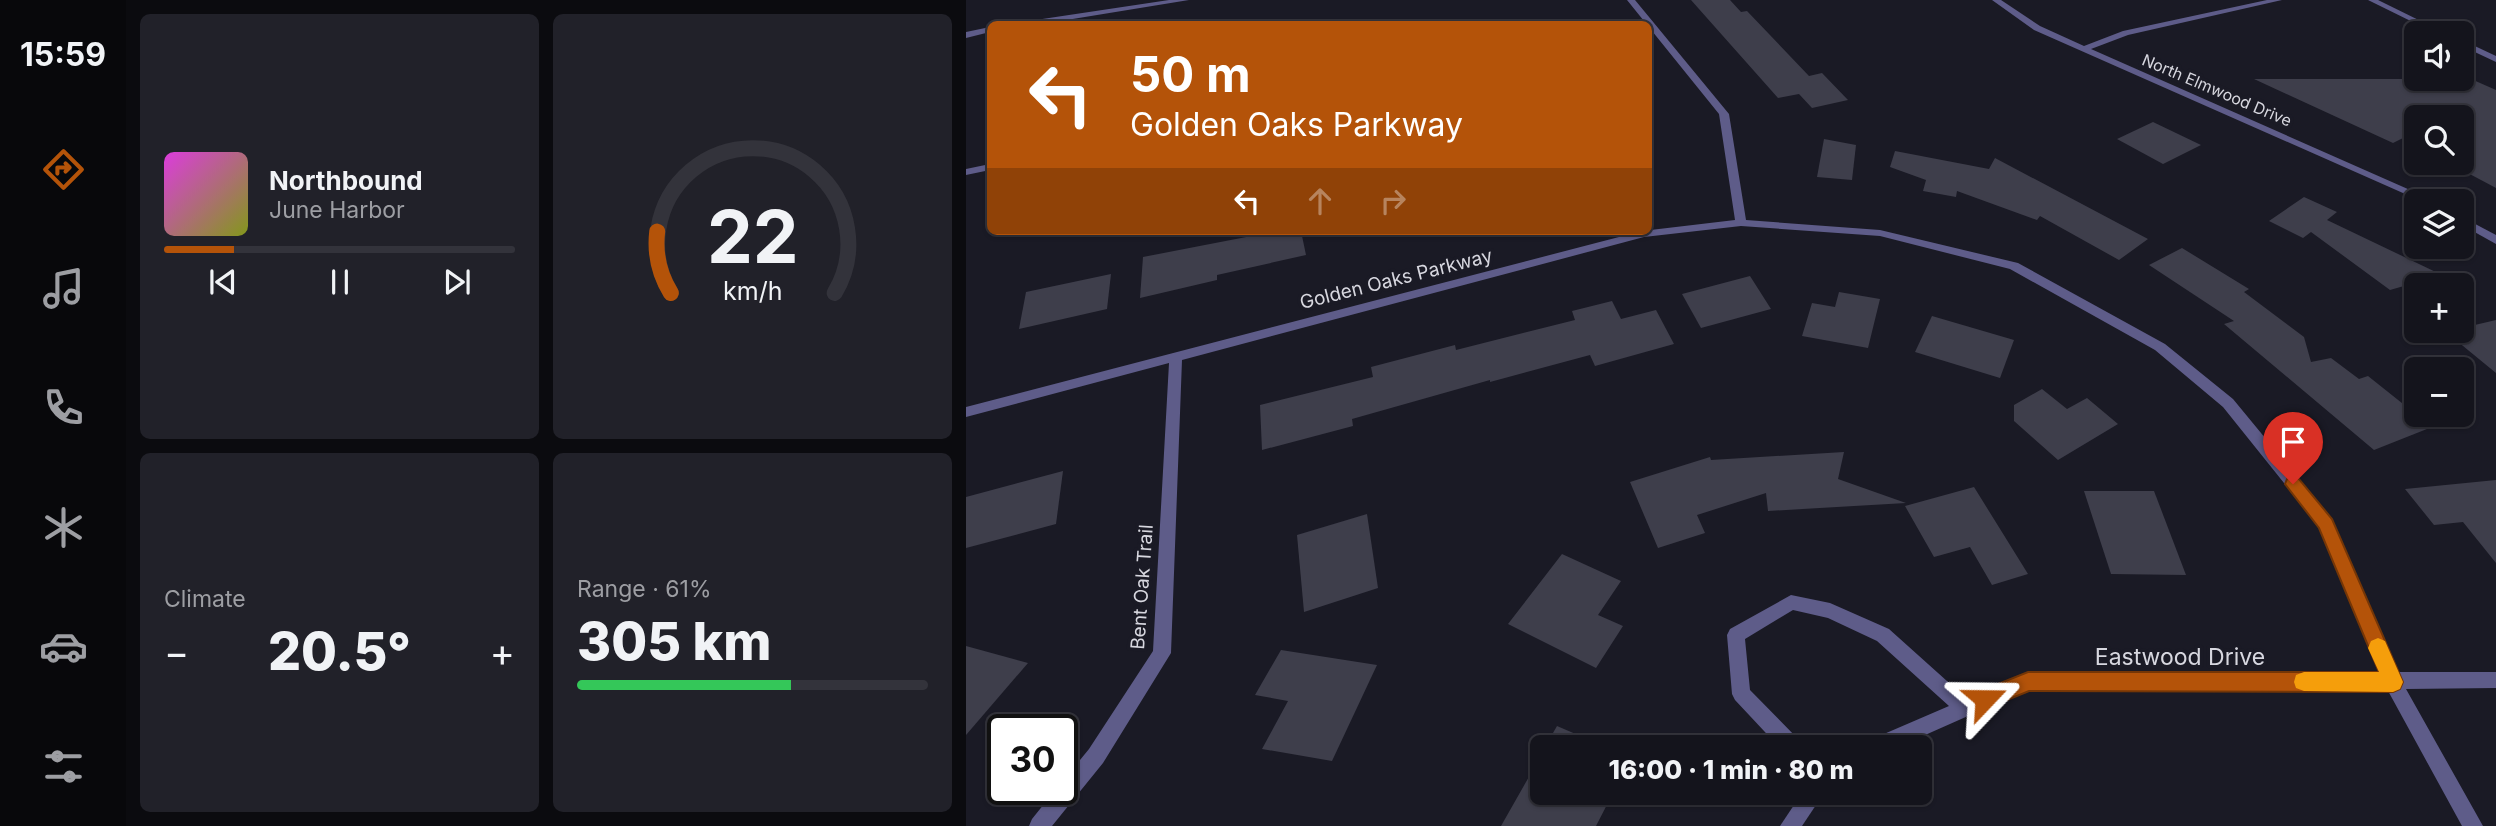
<!DOCTYPE html>
<html lang="en">
<head>
<meta charset="utf-8">
<style>
  :root { --surface:#14141c; --page:#212129; --text:#f1f3f6; --muted:#9d9ea3; --line:#33333b; --accent:#b45309 }
  body { margin:0; font-family:Inter,sans-serif; background:var(--page); color:var(--text); height:100vh; display:flex; flex-direction:column; font-size:26px; white-space:nowrap }
  * { box-sizing:border-box; margin:0 }
  p { font-size:23px; color:var(--muted) }
  .icon { flex:none; width:38px; height:38px; fill:none; stroke:currentColor; stroke-width:2; stroke-linecap:round; stroke-linejoin:round }
  .map { position:relative; flex:1; overflow:hidden }
  .side { display:flex; flex-direction:column; gap:14px; padding:14px; background:#0b0b0f; width:840px }
  .side>* { flex:none }
  .banner { position:absolute; left:21px; top:21px; width:665px; height:214px; border-radius:10px; box-shadow:0 2px 5px #0004,0 0 0 2px var(--line); background:#b45309; color:#fff; overflow:hidden }
  .buttons { position:absolute; left:1438px; top:21px; display:grid; gap:14px }
  .buttons a { display:grid; place-items:center; width:70px; height:70px; border-radius:10px; background:var(--surface); box-shadow:0 2px 5px #0004,0 0 0 2px var(--line); font-size:35px }
  .speed { position:absolute; left:21px; top:714px; display:flex; gap:14px; font-size:35px; font-weight:700; text-align:center }
  .speed>* { display:grid; place-content:center; width:91px; height:91px; border-radius:50%; background:var(--surface); box-shadow:0 2px 5px #0004,0 0 0 2px var(--line); line-height:1 }
  .speed .limit { border:4px solid #111; border-radius:10px; background:#fff; color:#111 }
  .pin { position:absolute; display:grid; place-items:center; width:60px; height:60px; color:#fff; margin:-72px -30px; border-radius:50% 50% 50% 0; rotate:-45deg; box-shadow:0 0 7px #0007 }
  .pin .icon { rotate:45deg }
  .me { position:absolute; width:77px; margin:-38px; rotate:67deg; stroke-linejoin:round; filter:drop-shadow(0 0 5px #0008) }
  .turn { display:flex; align-items:center; gap:24px; height:147px; padding:0 28px; font-size:32px }
  .turn .icon { width:91px; height:91px; stroke-width:2.5 }
  .turn b { display:block; font-size:49px; line-height:60px }
  .lanes { display:flex; align-items:center; height:66px; padding:0 28px; background:#0003; justify-content:center; gap:35px; direction:ltr }
  .lanes .off { opacity:.35 }
  .big { font-size:52px; font-weight:800; line-height:1.1 }
  .side .card { flex:1; display:flex; flex-direction:column; justify-content:center; gap:10px; min-width:0; padding:0 24px; border-radius:10px; background:var(--page) }
  .side .dial { align-items:center; gap:0 }
  .dial svg { height:182px; overflow:visible; fill:none; stroke:var(--line); stroke-width:7; stroke-linecap:round; text-anchor:middle }
  .dial text { fill:var(--text); stroke:none }
  .song { display:flex; align-items:center; gap:21px }
  .cover { width:84px; height:84px; border-radius:10px; background:linear-gradient(135deg,hsl(300 70% 55%),hsl(70 70% 35%)) }
  .played { height:7px; border-radius:4px; background:linear-gradient(90deg,var(--accent) 20%,var(--line) 20%) }
  .keys { display:flex; justify-content:space-around; direction:ltr }
  .heat { display:flex; justify-content:space-between; align-items:center; font-size:38px; direction:ltr }
  .charge { height:10px; border-radius:5px; background:linear-gradient(90deg,#34c759 61%,var(--line) 0) }
  .side .tiles { flex:1; display:grid; gap:14px; grid-template-columns:repeat(2,1fr) }
  .trip { position:absolute; left:564px; top:735px; width:402px; height:70px; border-radius:10px; background:var(--surface); box-shadow:0 2px 5px #0004,0 0 0 2px var(--line); font-weight:800; line-height:70px; text-align:center }
  main { display:flex; flex:1; min-height:0 }
  .dock { display:flex; flex-direction:column; width:126px; justify-content:space-around; align-items:center; background:#08080b; color:var(--muted) }
  .dock .icon { width:49px; height:49px }
  .dock .current { color:var(--accent) }
  .dock b { font-size:32px; color:var(--text) }
  .map>svg:first-child { display:block }
  .building { fill:#3e3e4b }
  .lines { fill:none; stroke-linecap:round; stroke-linejoin:round }
  .street { fill:#5e5c89; fill-rule:evenodd }
  .route { fill:#b45309; stroke:#753606; stroke-width:2 }
  .slow { fill:#f59e0b }
  .labels { text-anchor:middle; dominant-baseline:central; stroke-width:7; stroke-linejoin:round; paint-order:stroke }
  .far-street-label { font-size:16px; fill:#d7d7df; stroke:#1a1a25 }
  .street-label { font-size:19px; fill:#d7d7df; stroke:#1a1a25 }
  .near-street-label { font-size:23px; fill:#d7d7df; stroke:#1a1a25 }
</style>
</head>
<body>
<main>
<nav class="dock">
<b>15:59</b>
<svg class="icon current" aria-label="directions" viewBox="0 0 24 24"><path d="M12 3l9 9-9 9-9-9zM9 14v-3h6M13 9l2 2-2 2"/></svg>
<svg class="icon" aria-label="music" viewBox="0 0 24 24"><path d="M9 18V5l10-2v13"/><circle cx="6" cy="18" r="3"/><circle cx="16" cy="16" r="3"/></svg>
<svg class="icon" aria-label="phone" viewBox="0 0 24 24"><path d="M5 4h4l2 5-3 2q2 4 5 5l2-3 5 2v4C11 20 4 13 5 4z"/></svg>
<svg class="icon" aria-label="climate" viewBox="0 0 24 24"><path d="M12 3v18M4 7l16 10M4 17L20 7"/></svg>
<svg class="icon" aria-label="car" viewBox="0 0 24 24"><path d="M5 17H2v-5l4-1 3-4h7l3 4 3 1v5h-3M9 17h6M6 11h13"/><circle cx="7" cy="17" r="2"/><circle cx="17" cy="17" r="2"/></svg>
<svg class="icon" aria-label="filters" viewBox="0 0 24 24"><path d="M4 7h16M4 17h16"/><circle cx="9" cy="7" r="2"/><circle cx="15" cy="17" r="2"/></svg>
</nav>
<section class="side">
<div class="tiles">
<div class="card">
<div class="song"><i class="cover"></i><div><b>Northbound</b><p>June Harbor</p></div></div>
<div class="played"></div>
<div class="keys"><svg class="icon" aria-label="previous" viewBox="0 0 24 24"><path d="M18 5L8 12l10 7zM5 5v14"/></svg><svg class="icon" aria-label="pause" viewBox="0 0 24 24"><path d="M8 5v14M16 5v14"/></svg><svg class="icon" aria-label="next" viewBox="0 0 24 24"><path d="M6 5l10 7-10 7zM19 5v14"/></svg></div>
</div>
<div class="card dial"><svg viewBox="0 0 100 80">
<path d="M14 69A42 42 0 1 1 86 69"/>
<path d="M14 69A42 42 0 0 1 8 42" stroke="#b45309"/>
<text x="50" y="56" font-size="32" font-weight="700">22</text>
<text x="50" y="72" font-size="11">km/h</text>
</svg></div>
<div class="card"><p>Climate</p>
<div class="heat"><a>−</a><b class="big">20.5°</b><a>+</a></div>
</div>
<div class="card"><p>Range · 61%</p><b class="big">305 km</b><div class="charge"></div></div>
</div>
</section>
<div class="map">
<svg width="1530" height="826" viewBox="0 0 1530 826">
  <rect width="100%" height="100%" fill="#1a1a25"/>
  <g class="building">
    <polygon points="725,0 764,0 775,12 781,11 843,76 856,73 882,100 846,108 833,94 812,98"/>
    <polygon points="1288,79 1505,79 1530,90 1530,188 1483,163 1496,163 1496,117 1451,117 1451,145 1437,138 1427,143"/>
    <polygon points="1187,122 1235,145 1197,164 1151,139"/>
    <polygon points="858,139 890,145 886,180 851,177"/>
    <polygon points="929,151 1023,169 1029,158 1182,239 1153,260 1074,216 1071,220 991,191 990,197 957,191 960,180 924,167"/>
    <polygon points="1338,197 1371,212 1361,220 1476,275 1424,290 1345,232 1337,238 1303,221"/>
    <polygon points="311,231 335,231 340,255 251,275 251,280 174,298 177,257"/>
    <polygon points="1216,248 1283,289 1278,292 1338,337 1345,362 1365,358 1393,379 1402,376 1466,427 1408,450 1258,324 1268,321 1183,265"/>
    <polygon points="145,274 141,309 53,329 60,292"/>
    <polygon points="784,276 805,309 735,328 716,294"/>
    <polygon points="873,292 914,299 902,348 836,336 846,303 869,307"/>
    <polygon points="646,301 655,319 690,310 708,344 629,366 624,355 524,382 524,380 386,419 387,426 296,450 294,405 407,377 405,367 489,345 490,350 609,320 606,311"/>
    <polygon points="966,316 1048,340 1034,378 949,352"/>
    <polygon points="1530,320 1530,373 1480,332 1496,331 1496,328"/>
    <polygon points="1076,389 1101,409 1121,398 1152,424 1092,460 1048,421 1048,405"/>
    <polygon points="878,452 872,479 940,503 802,511 800,493 731,515 739,533 692,548 664,482 744,457 745,460"/>
    <polygon points="97,471 90,524 0,548 0,497"/>
    <polygon points="1530,480 1530,563 1497,522 1468,525 1439,489"/>
    <polygon points="1008,487 1062,574 1026,585 1004,547 968,557 939,506"/>
    <polygon points="1118,491 1188,491 1220,575 1145,574"/>
    <polygon points="401,514 412,588 338,612 331,535"/>
    <polygon points="596,554 655,581 632,615 657,626 630,668 542,624"/>
    <polygon points="0,646 62,663 0,735"/>
    <polygon points="315,650 411,665 366,761 296,749 322,701 289,695"/>
    <polygon points="591,726 640,747 579,747"/>
    <polygon points="576,754 576,793 647,793 630,826 535,826"/>
  </g>
  <g class="lines">
    <g class="street">
      <polygon points="203,0 223,0 76,24 59,24 63,21"/>
      <polygon points="661,0 669,0 763,114 780,220 914,230 1052,263 1199,344 1267,399 1366,519 1432,672 1530,672 1530,688 1440,689 1517,826 1496,826 1421,689 1063,689 932,747 902,747 904,740 983,706 911,641 862,618 827,610 779,639 784,690 833,740 835,747 813,747 769,700 766,694 761,635 764,629 825,595 864,603 923,629 1001,699 1062,673 1414,672 1354,528 1257,407 1189,350 1044,269 914,236 775,226 678,237 216,360 205,653 137,763 86,826 63,826 66,819 90,789 96,789 96,782 123,749 187,651 203,363 0,417 0,407 676,231 769,220 753,114"/>
      <polygon points="1026,0 1035,0 1074,26 1118,46 1157,31 1301,0 1316,0 1162,35 1125,49 1469,201 1455,201 1068,30"/>
      <polygon points="1402,0 1412,0 1479,33 1469,33"/>
      <polygon points="24,27 24,32 0,38 0,32"/>
      <polygon points="1496,40 1530,56 1530,62 1496,46"/>
      <polygon points="24,164 24,170 0,175 0,169"/>
      <polygon points="1496,217 1530,235 1530,244 1496,225"/>
      <polygon points="836,793 858,793 836,826 814,826"/>
    </g>
  </g>
  <polygon class="route" points="1327,477 1333,479 1366,519 1437,682 1434,689 1427,692 1063,691 1019,709 1012,706 1009,699 1012,692 1062,672 1413,672 1353,528 1319,484 1321,479"/>
  <polygon class="slow" points="1412,638 1419,641 1437,682 1434,689 1427,692 1338,691 1330,688 1328,682 1330,675 1338,672 1413,672 1402,648 1405,641"/>
  <g class="labels">
    <g class="far-street-label">
      <text transform="translate(1251 90) rotate(23)">North Elmwood Drive</text>
    </g>
    <g class="street-label">
      <text transform="translate(430 279) rotate(-14)">Golden Oaks Parkway</text>
      <text transform="translate(176 587) rotate(-86)">Bent Oak Trail</text>
    </g>
    <g class="near-street-label">
      <text x="1214" y="657">Eastwood Drive</text>
    </g>
  </g>
</svg>
<div class="buttons">
<a><svg class="icon" aria-label="sound" viewBox="0 0 24 24"><path d="M4 9h4l5-4v14l-5-4H4zM17 9q2 3 0 6"/></svg></a>
<a><svg class="icon" aria-label="search" viewBox="0 0 24 24"><circle cx="10" cy="10" r="6"/><path d="M15 15l6 6"/></svg></a>
<a><svg class="icon" aria-label="layers" viewBox="0 0 24 24"><path d="M12 4l9 5-9 5-9-5zM3 14l9 5 9-5"/></svg></a>
<a>+</a>
<a>−</a>
</div>
<div class="speed"><div class="limit">30</div></div>
<div class="pin" style="left:1327px;top:484px;background:#d93025"><svg class="icon" aria-label="arrive" viewBox="0 0 24 24"><path d="M6 21V4h12l-3 4 3 4H6"/></svg></div>
<svg class="me" style="left:1019px;top:699px" viewBox="-20 -20 40 40"><path d="M0-17L14 15 0 8-14 15z" fill="#b45309" stroke="#fff" stroke-width="4"/></svg>
<div class="trip">16:00 · 1 min · 80 m</div>
<div class="banner">
<div class="turn"><svg class="icon" aria-label="left" viewBox="0 0 24 24"><path d="M17 20v-9H6M10 6l-5 5 5 5"/></svg><div><b>50 m</b>Golden Oaks Parkway</div></div>
<div class="lanes"><svg class="icon" aria-label="left" viewBox="0 0 24 24"><path d="M17 20v-9H6M10 6l-5 5 5 5"/></svg><svg class="icon off" aria-label="ahead" viewBox="0 0 24 24"><path d="M12 20V5M6 11l6-6 6 6"/></svg><svg class="icon off" aria-label="right" viewBox="0 0 24 24"><path d="M7 20v-9h11M14 6l5 5-5 5"/></svg></div>
</div>
</div>
</main>
</body>
</html>
